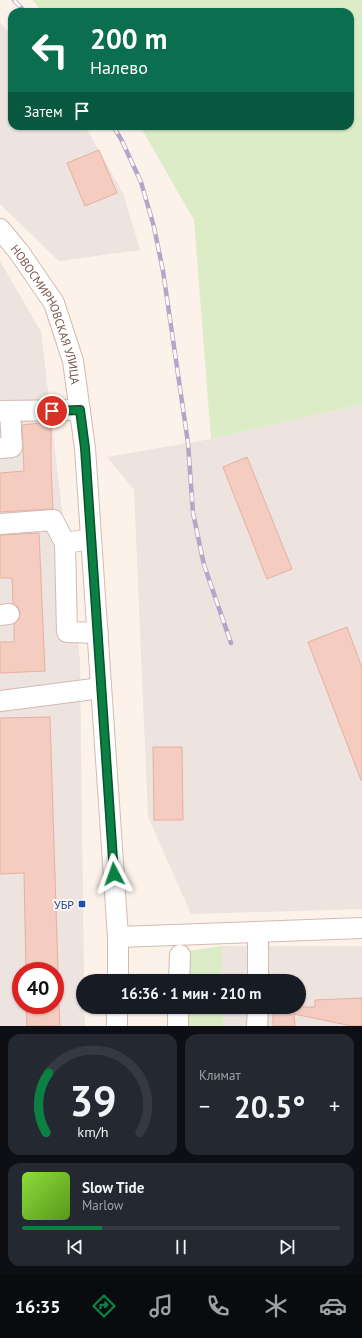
<!DOCTYPE html>
<html lang="ru">
<head>
<meta charset="utf-8">
<style>
  :root { --surface:#171b24; --page:#242831; --text:#f1f3f6; --muted:#9ea1a6; --line:#363941; --accent:#0b8043 }
  body { margin:0; font-family:"PT Sans",sans-serif; background:var(--page); color:var(--text); height:100vh; display:flex; flex-direction:column; font-size:15px; white-space:nowrap }
  * { box-sizing:border-box; margin:0 }
  p { font-size:13px; color:var(--muted) }
  .icon { flex:none; width:22px; height:22px; fill:none; stroke:currentColor; stroke-width:2; stroke-linecap:round; stroke-linejoin:round }
  .map { position:relative; height:1026px; overflow:hidden }
  .details { display:flex; flex-direction:column; gap:8px; padding:8px; background:#0d0f14; flex:1 }
  .details>* { flex:none }
  .banner { position:absolute; left:8px; top:8px; width:346px; height:122px; border-radius:12px; box-shadow:0 1px 3px #0004; background:#0b6e4f; color:#fff; overflow:hidden }
  .speed { position:absolute; left:12px; top:962px; display:flex; gap:8px; font-size:20px; font-weight:700; text-align:center }
  .speed>* { display:grid; place-content:center; width:52px; height:52px; border-radius:50%; background:var(--surface); box-shadow:0 1px 3px #0004; line-height:1 }
  .speed .limit { border:6px solid #d22; background:#fff; color:#111 }
  .pin { position:absolute; display:grid; place-items:center; width:34px; height:34px; color:#fff; margin:-17px; border:2px solid #fff; border-radius:50%; box-shadow:0 1px 4px #0007 }
  .me { position:absolute; width:44px; margin:-22px; rotate:356deg; stroke-linejoin:round; filter:drop-shadow(0 0 3px #0008) }
  .turn { display:flex; align-items:center; gap:14px; height:84px; padding:0 16px; font-size:18px }
  .turn .icon { width:52px; height:52px; stroke-width:2.5 }
  .turn b { display:block; font-size:28px; line-height:34px }
  .then { display:flex; align-items:center; height:38px; padding:0 16px; background:#0003; gap:8px; font-size:15px }
  .big { font-size:30px; font-weight:800; line-height:1.1 }
  .details .tile { flex:1; display:flex; flex-direction:column; justify-content:center; gap:6px; min-width:0; padding:0 14px; border-radius:12px; background:var(--page) }
  .details .dial { align-items:center; gap:0 }
  .dial svg { height:104px; overflow:visible; fill:none; stroke:var(--line); stroke-width:7; stroke-linecap:round; text-anchor:middle }
  .dial text { fill:var(--text); stroke:none }
  .song { display:flex; align-items:center; gap:12px }
  .cover { width:48px; height:48px; border-radius:6px; background:linear-gradient(135deg,hsl(90 70% 55%),hsl(90 70% 35%)) }
  .played { height:4px; border-radius:2px; background:linear-gradient(90deg,var(--accent) 25%,var(--line) 25%) }
  .keys { display:flex; justify-content:space-around; direction:ltr }
  .heat { display:flex; justify-content:space-between; align-items:center; font-size:22px; direction:ltr }
  .details .tiles { flex:1; display:grid; gap:8px; grid-template-columns:1fr 1fr }
  .tile:last-child { grid-column:span 2 }
  .trip { position:absolute; left:76px; top:974px; width:230px; height:40px; border-radius:20px; background:var(--surface); box-shadow:0 1px 3px #0004; font-weight:800; line-height:40px; text-align:center }
  .menu { display:flex; height:64px; justify-content:space-around; align-items:center; background:#090b0e; color:var(--muted) }
  .menu .icon { width:28px; height:28px }
  .menu .on { color:var(--accent) }
  .menu b { font-size:18px; color:var(--text) }
  .map>svg:first-child { display:block }
  .industrial { fill:#ede3df; fill-rule:evenodd }
  .green { fill:#dcecc7 }
  .building { fill:#f4ccc0; stroke:#e7afa0 }
  .lines { fill:none; stroke-linecap:round; stroke-linejoin:round }
  .minor-casing { stroke:#d3bab1; stroke-width:22 }
  .minor { stroke:#fff; stroke-width:20 }
  .rail-casing { stroke:#b3a6c9; stroke-width:4.5 }
  .rail { stroke:#fff7f1; stroke-width:3; stroke-dasharray:9; stroke-linecap:butt }
  .route-casing { stroke:#07532c; stroke-width:10 }
  .route { stroke:#0b8043; stroke-width:7 }
  .transit-dot { fill:#1a4fb4; stroke:#fff7f1; stroke-width:1.5 }
  .labels { text-anchor:middle; dominant-baseline:central; stroke-width:4; stroke-linejoin:round; paint-order:stroke }
  .street-label { font-size:12px; fill:#7a544b; stroke:#fff7f1 }
  .transit-label { font-size:12px; fill:#164399; stroke:#fff7f1; text-anchor:end }
</style>
</head>
<body>
<div class="map">
<svg width="362" height="1026" viewBox="0 0 362 1026">
  <rect width="100%" height="100%" fill="#fdf2ea"/>
  <g class="industrial">
    <polygon points="0,23 12,35 12,126 85,126 123,193 140,250 59,261 0,204"/>
    <path d="M 0,261 L 41,332 L 80,661 L 84,981 L 83,981 L 83,1007 L 84,1007 L 85,1026 L 0,1026 ZM 21,971 L 55,971 L 55,1005 L 21,1005 Z"/>
    <polygon points="362,404 362,909 191,914 148,817 134,490 107,457 211,439"/>
    <polygon points="222,946 362,946 362,1026 224,1026 223,1007 299,1007 299,981 222,981"/>
  </g>
  <g class="green">
    <polygon points="32,0 362,0 362,404 211,439 194,220 140,126 350,126 350,12 43,12"/>
    <polygon points="222,946 222,981 187,981 187,951"/>
    <polygon points="187,1007 223,1007 224,1026 187,1026"/>
  </g>
  <g class="building">
    <polygon points="99,150 117,193 85,206 67,163"/>
    <polygon points="51,422 51,465 53,509 0,512 0,473 24,471 22,425"/>
    <polygon points="247,457 292,569 267,579 223,467"/>
    <polygon points="39,533 45,671 0,673 0,642 14,642 14,624 19,619 20,613 18,607 13,603 12,578 0,578 0,535"/>
    <polygon points="347,627 362,668 362,780 361,780 308,642"/>
    <polygon points="50,717 58,971 26,971 24,873 0,874 0,718"/>
    <polygon points="153,747 182,747 183,820 154,820"/>
    <polygon points="362,998 362,1026 352,1026 294,1014 295,1026 273,1026 273,1007 315,1007 315,1000"/>
    <polygon points="26,1005 59,1005 60,1026 27,1026"/>
  </g>
  <g class="lines">
    <defs>
      <g id="minor">
        <path id="s1" d="M 0,229 L 19,252 L 54,303 L 73,361 L 85,448 L 118,937 L 118,981"/>
        <polyline points="0,411 80,410"/>
        <polyline points="0,448 12,447 10,411"/>
        <polyline points="0,524 53,520 65,543"/>
        <polyline points="91,539 65,543 67,632 98,633"/>
        <polyline points="0,615 9,614"/>
        <polyline points="0,701 101,688"/>
        <polyline points="118,937 362,928"/>
        <polyline points="179,981 180,955"/>
        <polyline points="258,981 258,932"/>
        <polyline points="117,1026 117,1007"/>
        <polyline points="178,1026 178,1007"/>
        <polyline points="257,1026 258,1007"/>
      </g>
    </defs>
    <use href="#minor" class="minor-casing"/>
    <use href="#minor" class="minor"/>
    <defs>
      <g id="rail">
        <polyline points="14,0 25,12"/>
        <polyline points="113,126 121,139 141,182 154,227 163,271 188,443 193,513 204,565 231,643"/>
      </g>
    </defs>
    <use href="#rail" class="rail-casing"/>
    <use href="#rail" class="rail"/>
  </g>
  <g class="lines">
    <defs>
      <polyline id="route" points="52,411 80,410 85,448 114,874"/>
    </defs>
    <use href="#route" class="route-casing"/>
    <use href="#route" class="route"/>
  </g>
  <rect class="transit-dot" x="78" y="900" width="8" height="8" rx="2"/>
  <g class="labels">
    <g class="street-label">
      <text stroke="none"><textPath href="#s1" startOffset="99">НОВОСМИРНОВСКАЯ УЛИЦА</textPath></text>
    </g>
    <g class="transit-label">
      <text x="74" y="904">УБР</text>
    </g>
  </g>
</svg>
<div class="speed"><div class="limit">40</div></div>
<div class="pin" style="left:52px;top:411px;background:#d93025"><svg class="icon" aria-label="arrive" viewBox="0 0 24 24"><path d="M6 21V4h12l-3 4 3 4H6"/></svg></div>
<svg class="me" style="left:114px;top:874px" viewBox="-20 -20 40 40"><path d="M0-17L14 15 0 8-14 15z" fill="#0b8043" stroke="#fff" stroke-width="4"/></svg>
<div class="trip">16:36 · 1 мин · 210 m</div>
<div class="banner">
<div class="turn"><svg class="icon" aria-label="left" viewBox="0 0 24 24"><path d="M17 20v-9H6M10 6l-5 5 5 5"/></svg><div><b>200 m</b>Налево</div></div>
<div class="then">Затем<svg class="icon" aria-label="arrive" viewBox="0 0 24 24"><path d="M6 21V4h12l-3 4 3 4H6"/></svg></div>
</div>
</div>
<section class="details">
<div class="tiles">
<div class="tile dial"><svg viewBox="0 0 100 80">
<path d="M14 69A42 42 0 1 1 86 69"/>
<path d="M14 69A42 42 0 0 1 16 23" stroke="#0b8043"/>
<text x="50" y="56" font-size="32" font-weight="700">39</text>
<text x="50" y="72" font-size="11">km/h</text>
</svg></div>
<div class="tile"><p>Климат</p>
<div class="heat"><a>−</a><b class="big">20.5°</b><a>+</a></div>
</div>
<div class="tile">
<div class="song"><i class="cover"></i><div><b>Slow Tide</b><p>Marlow</p></div></div>
<div class="played"></div>
<div class="keys"><svg class="icon" aria-label="previous" viewBox="0 0 24 24"><path d="M18 5L8 12l10 7zM5 5v14"/></svg><svg class="icon" aria-label="pause" viewBox="0 0 24 24"><path d="M8 5v14M16 5v14"/></svg><svg class="icon" aria-label="next" viewBox="0 0 24 24"><path d="M6 5l10 7-10 7zM19 5v14"/></svg></div>
</div>
</div>
</section>
<nav class="menu">
<b>16:35</b>
<svg class="icon on" aria-label="directions" viewBox="0 0 24 24"><path d="M12 3l9 9-9 9-9-9zM9 14v-3h6M13 9l2 2-2 2"/></svg>
<svg class="icon" aria-label="music" viewBox="0 0 24 24"><path d="M9 18V5l10-2v13"/><circle cx="6" cy="18" r="3"/><circle cx="16" cy="16" r="3"/></svg>
<svg class="icon" aria-label="phone" viewBox="0 0 24 24"><path d="M5 4h4l2 5-3 2q2 4 5 5l2-3 5 2v4C11 20 4 13 5 4z"/></svg>
<svg class="icon" aria-label="climate" viewBox="0 0 24 24"><path d="M12 3v18M4 7l16 10M4 17L20 7"/></svg>
<svg class="icon" aria-label="car" viewBox="0 0 24 24"><path d="M5 17H2v-5l4-1 3-4h7l3 4 3 1v5h-3M9 17h6M6 11h13"/><circle cx="7" cy="17" r="2"/><circle cx="17" cy="17" r="2"/></svg>
</nav>
</body>
</html>
